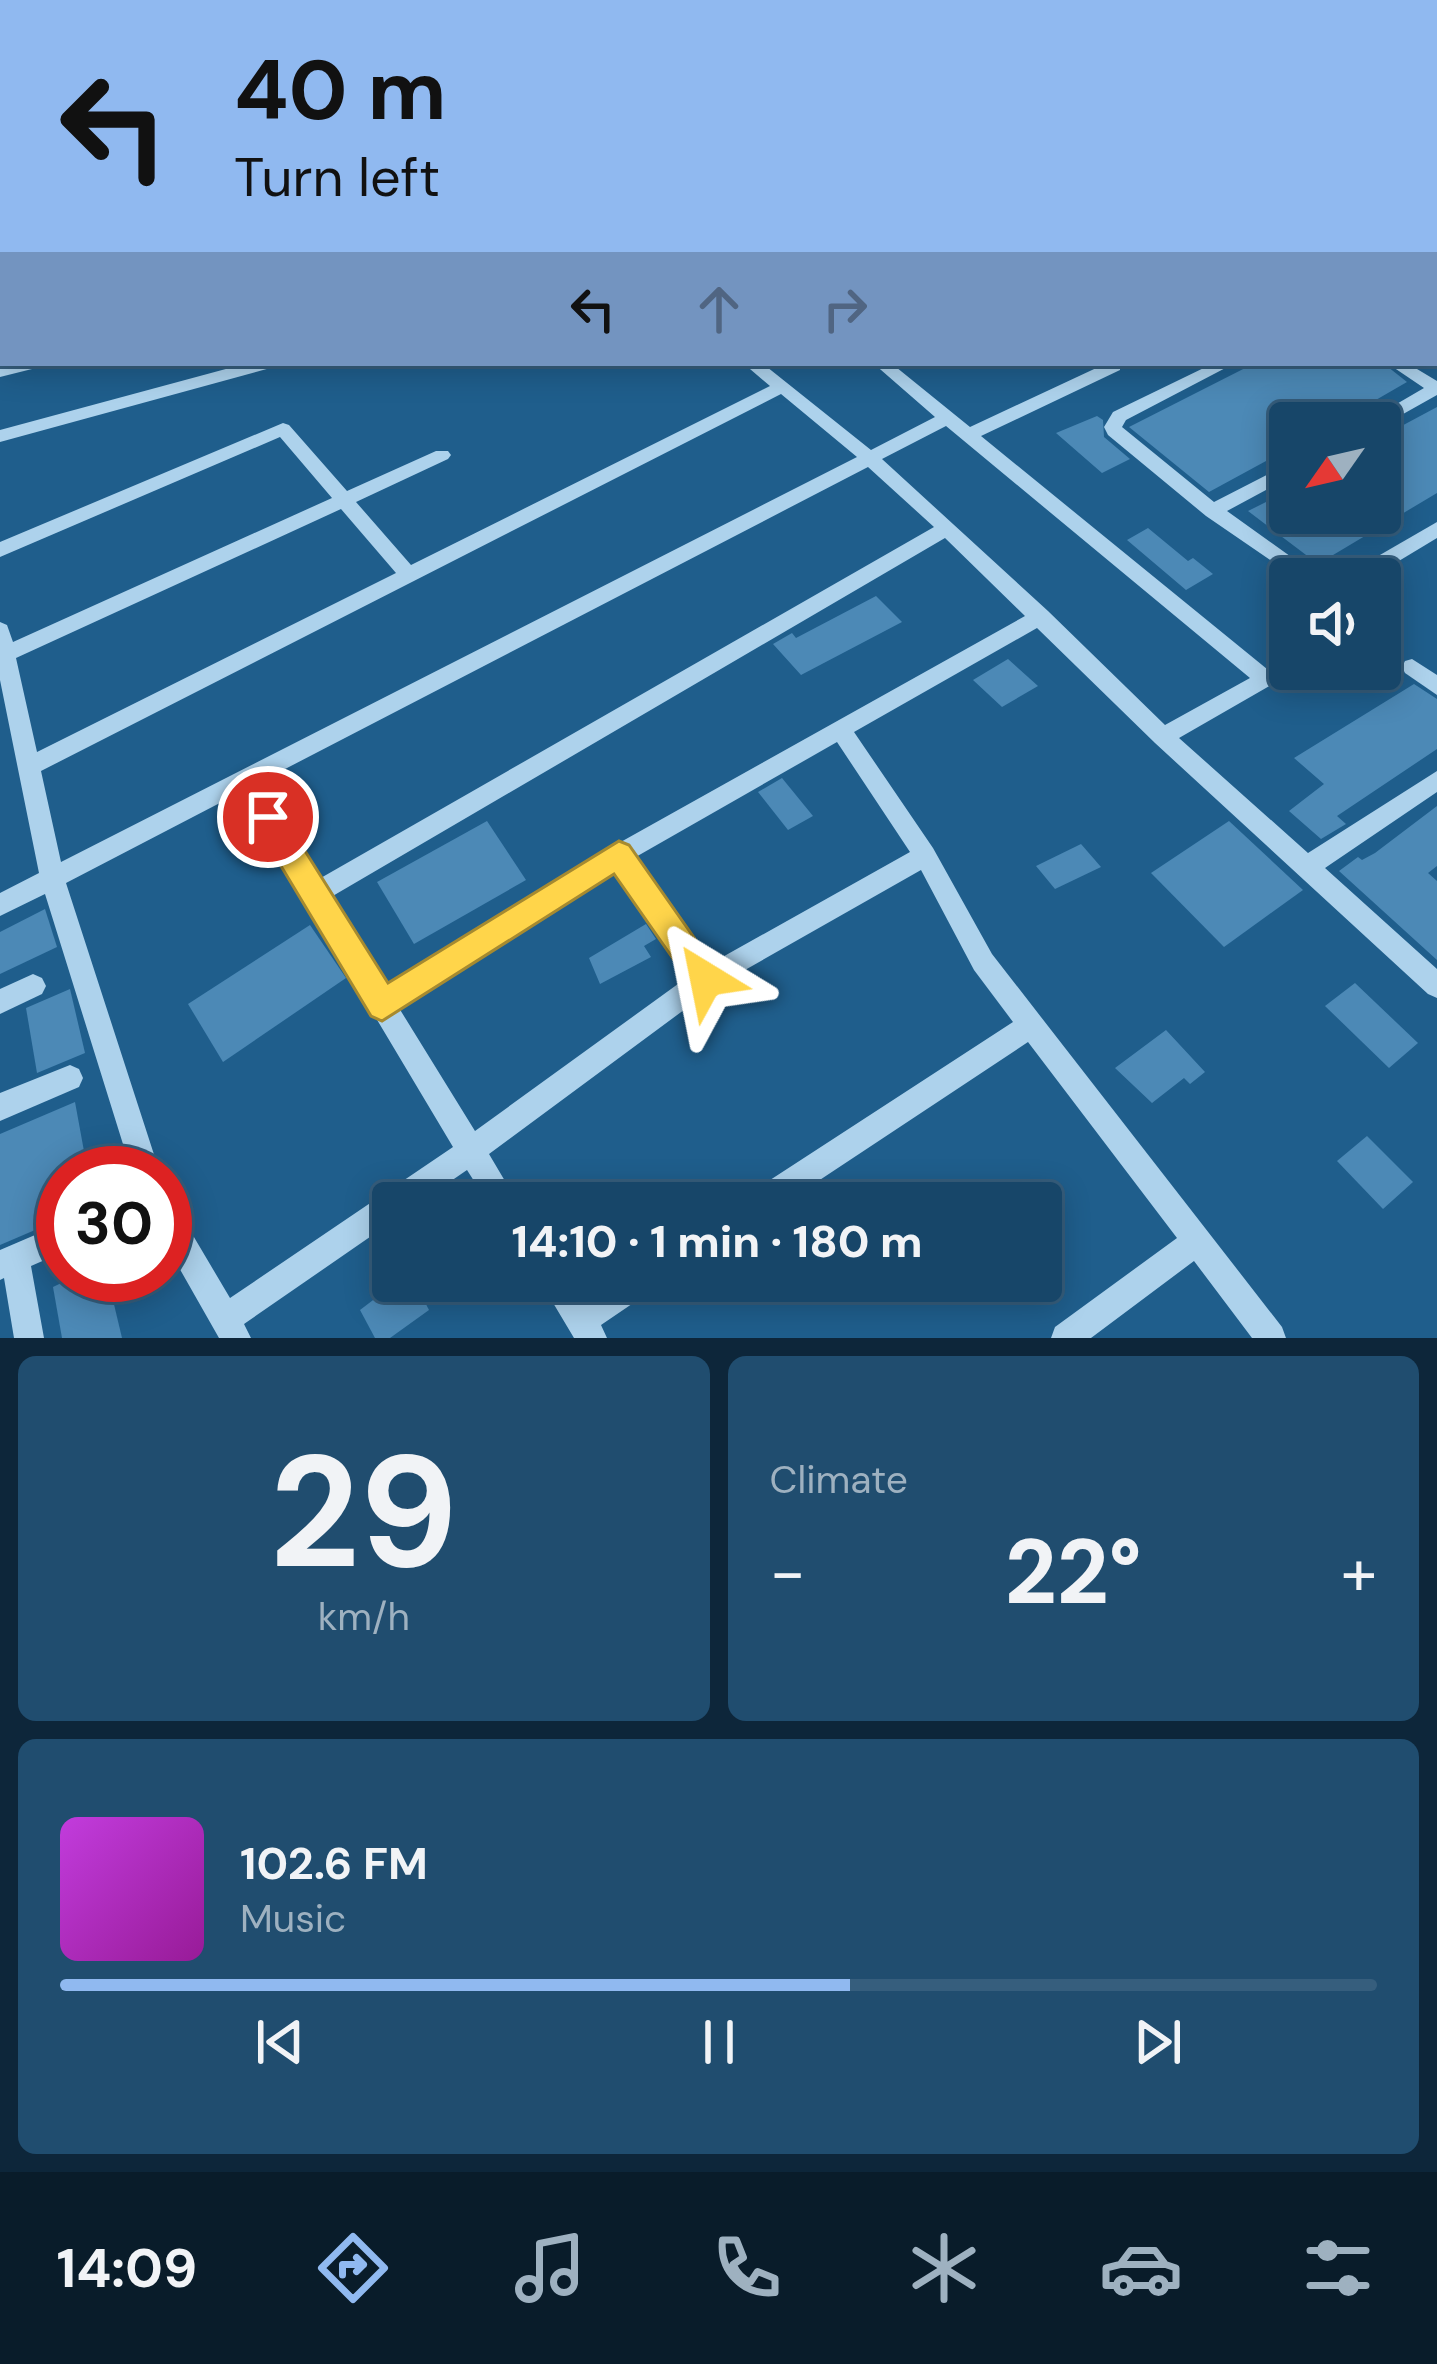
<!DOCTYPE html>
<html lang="en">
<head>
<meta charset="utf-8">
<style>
  :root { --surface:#174669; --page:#204d6f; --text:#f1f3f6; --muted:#9eb1c0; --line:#365e7d; --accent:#90b9f0 }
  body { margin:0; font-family:"DM Sans",sans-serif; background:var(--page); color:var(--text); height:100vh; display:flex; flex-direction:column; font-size:45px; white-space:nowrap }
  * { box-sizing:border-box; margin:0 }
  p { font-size:39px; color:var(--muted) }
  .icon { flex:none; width:66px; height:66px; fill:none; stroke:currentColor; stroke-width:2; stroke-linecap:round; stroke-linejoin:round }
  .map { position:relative; height:1338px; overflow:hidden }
  .panel { display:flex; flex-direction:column; gap:18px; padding:18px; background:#0d263a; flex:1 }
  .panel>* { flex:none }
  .guide { position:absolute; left:0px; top:0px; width:1437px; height:366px; box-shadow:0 6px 30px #0003,0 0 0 3px var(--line); background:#90b9f0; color:#111; overflow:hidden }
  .needle { width:78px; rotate:236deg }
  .controls { position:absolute; left:1269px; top:402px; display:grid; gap:24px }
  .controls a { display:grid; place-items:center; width:132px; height:132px; border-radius:12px; background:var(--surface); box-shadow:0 6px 30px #0003,0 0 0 3px var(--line); font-size:60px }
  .speed { position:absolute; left:36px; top:1146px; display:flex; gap:24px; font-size:60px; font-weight:700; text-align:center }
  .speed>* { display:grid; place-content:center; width:156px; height:156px; border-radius:50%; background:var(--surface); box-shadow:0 6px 30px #0003,0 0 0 3px var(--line); line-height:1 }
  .speed .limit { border:18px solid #d22; background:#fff; color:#111 }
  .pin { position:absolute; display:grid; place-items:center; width:102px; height:102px; color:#fff; margin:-51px; border:6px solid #fff; border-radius:50%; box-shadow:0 3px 12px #0007 }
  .me { position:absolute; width:132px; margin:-66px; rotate:325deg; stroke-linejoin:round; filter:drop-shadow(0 0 9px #0008) }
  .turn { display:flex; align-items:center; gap:42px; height:252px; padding:0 36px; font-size:54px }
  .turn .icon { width:156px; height:156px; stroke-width:2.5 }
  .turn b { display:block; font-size:84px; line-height:102px }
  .lanes { display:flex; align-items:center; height:114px; padding:0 36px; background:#0003; justify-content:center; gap:60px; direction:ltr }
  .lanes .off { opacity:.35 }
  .big { font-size:90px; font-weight:800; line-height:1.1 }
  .panel .card { flex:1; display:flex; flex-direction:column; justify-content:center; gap:18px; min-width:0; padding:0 42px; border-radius:18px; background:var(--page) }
  .panel .dial { align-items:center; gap:0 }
  .dial b { font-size:156px; line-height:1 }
  .song { display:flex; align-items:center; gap:36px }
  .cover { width:144px; height:144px; border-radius:18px; background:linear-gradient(135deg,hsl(290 70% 55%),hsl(300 70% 35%)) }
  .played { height:12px; border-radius:6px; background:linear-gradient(90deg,var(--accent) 60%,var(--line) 60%) }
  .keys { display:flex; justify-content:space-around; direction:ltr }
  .heat { display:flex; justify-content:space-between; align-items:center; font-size:66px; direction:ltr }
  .panel .tiles { flex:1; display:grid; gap:18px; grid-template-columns:1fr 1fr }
  .card:last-child { grid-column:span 2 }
  .trip { position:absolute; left:372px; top:1182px; width:690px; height:120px; border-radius:12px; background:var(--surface); box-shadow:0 6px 30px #0003,0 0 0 3px var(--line); font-weight:800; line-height:120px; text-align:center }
  .tab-bar { display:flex; height:192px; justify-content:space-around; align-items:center; background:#091c2a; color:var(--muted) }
  .tab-bar .icon { width:84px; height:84px }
  .tab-bar .on { color:var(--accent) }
  .tab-bar b { font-size:54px; color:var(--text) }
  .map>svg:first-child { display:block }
  .building { fill:#4c89b6 }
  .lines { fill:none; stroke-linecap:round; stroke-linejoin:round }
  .minor { fill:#add2ec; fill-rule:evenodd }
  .highway { fill:#fff; fill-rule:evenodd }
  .route { fill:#ffd54a; stroke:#a68a30; stroke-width:3 }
</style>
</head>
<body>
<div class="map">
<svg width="1437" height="1338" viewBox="0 0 1437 1338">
  <rect width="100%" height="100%" fill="#1f5e8c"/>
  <g class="building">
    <polygon points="1255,363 1383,363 1407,382 1336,423 1290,423 1290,448 1209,492 1129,427"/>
    <polygon points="1437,407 1437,493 1318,564 1248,511 1290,490 1290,513 1380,513 1380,445 1386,440 1381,437"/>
    <polygon points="1097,416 1103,420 1104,437 1130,459 1102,473 1056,433"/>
    <polygon points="1148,528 1188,561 1193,558 1213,574 1186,590 1127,540"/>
    <polygon points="876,596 902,622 801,675 773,644 792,633 796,638"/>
    <polygon points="1008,659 1038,686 1002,707 973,680"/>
    <polygon points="1414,684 1437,699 1437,749 1337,816 1346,824 1321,839 1289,811 1324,784 1294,758"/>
    <polygon points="782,778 813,816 788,830 758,792"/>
    <polygon points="1437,806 1437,866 1428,873 1437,881 1437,960 1339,871 1358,857 1362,860 1375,853"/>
    <polygon points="487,821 526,880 414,944 377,882"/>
    <polygon points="1229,821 1303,890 1224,947 1151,873"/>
    <polygon points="1081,844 1101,867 1055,889 1036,866"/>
    <polygon points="45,909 57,947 0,974 0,932"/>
    <polygon points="646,924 656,939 644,946 651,957 600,984 589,958"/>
    <polygon points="310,925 346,978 223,1062 188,1004"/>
    <polygon points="1355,983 1418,1043 1389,1068 1325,1006"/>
    <polygon points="70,989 85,1053 37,1073 26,1008"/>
    <polygon points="1166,1030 1205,1072 1190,1084 1184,1078 1152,1103 1115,1068"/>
    <polygon points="75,1102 88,1173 63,1173 63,1218 0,1245 0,1134"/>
    <polygon points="1367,1136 1413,1182 1383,1209 1337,1161"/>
    <polygon points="78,1275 107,1275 122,1338 62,1338 53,1287"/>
    <polygon points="398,1281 414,1281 429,1310 390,1338 375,1338 360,1310"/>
  </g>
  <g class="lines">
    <g class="minor">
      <polygon points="98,0 129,0 125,3 94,3"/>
      <polygon points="385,0 416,0 412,3 381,3"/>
      <polygon points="820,0 834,0 836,3 823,3"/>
      <polygon points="1243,0 1258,0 1261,3 1246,3"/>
      <polygon points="1270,0 1285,0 1288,3 1273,3"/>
      <rect x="0" y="12" width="3" height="8"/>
      <rect x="0" y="50" width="3" height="8"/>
      <polygon points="1434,76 1437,77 1437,85 1434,84"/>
      <polygon points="0,119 3,120 3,147 0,146"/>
      <polygon points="0,242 3,243 3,259 0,258"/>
      <polygon points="1437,253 1437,264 1434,265 1434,254"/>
      <polygon points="14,363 42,363 40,367 0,377 0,367"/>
      <polygon points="248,363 276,363 274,367 0,442 0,430"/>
      <path d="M 743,363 L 762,363 L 871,450 L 935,417 L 873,363 L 891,363 L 970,427 L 1107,363 L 1120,363 L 1120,370 L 981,436 L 1267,669 L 1290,658 L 1290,669 L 1299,669 L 1179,738 L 1308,853 L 1437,771 L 1437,792 L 1325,868 L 1437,969 L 1437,998 L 1428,994 L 1155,743 L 1037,628 L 854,732 L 933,848 L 992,954 L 1282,1327 L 1286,1338 L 1252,1338 L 1194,1261 L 1091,1338 L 1051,1338 L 1055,1327 L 1177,1238 L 1028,1042 L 785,1203 L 746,1203 L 750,1193 L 1013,1022 L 974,970 L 921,870 L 715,987 L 489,1154 L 518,1203 L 488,1203 L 467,1170 L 419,1203 L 393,1203 L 393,1221 L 244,1324 L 251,1338 L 219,1338 L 165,1243 L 165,1201 L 175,1205 L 230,1298 L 453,1147 L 241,792 L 66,883 L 160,1173 L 132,1173 L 45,894 L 0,916 L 0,893 L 39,873 L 0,680 L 0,622 L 7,625 L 13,642 L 332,498 L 280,437 L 0,557 L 0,542 L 283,423 L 289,425 L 347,491 L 436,451 L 448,451 L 451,455 L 448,459 L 356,502 L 411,565 L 770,386 ZM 781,394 L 857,457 L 61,862 L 41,771 ZM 946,426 L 1250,678 L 1165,725 L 1048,611 L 882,459 ZM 868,467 L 934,527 L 319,879 L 260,782 ZM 341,509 L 396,573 L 37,752 L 16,658 ZM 945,538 L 1025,616 L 610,848 L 386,988 L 331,897 ZM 837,742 L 910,852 L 710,964 L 634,858 ZM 615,870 L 689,976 L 475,1131 L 399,1008 Z"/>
      <polygon points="1214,363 1235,363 1126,420 1122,427 1214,502 1290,463 1290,477 1227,511 1322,579 1298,579 1206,516 1108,435 1104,427 1113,412"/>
      <polygon points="1387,363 1407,363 1437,381 1437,395 1380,427 1380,423 1364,423 1424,388"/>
      <polygon points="1437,522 1437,538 1369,579 1344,579 1347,574"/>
      <polygon points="1412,659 1437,675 1437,695 1405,673 1402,667 1405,661"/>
      <polygon points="33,974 42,978 46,986 42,994 0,1014 0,989"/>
      <polygon points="70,1065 79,1069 83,1078 79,1087 0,1121 0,1093"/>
      <polygon points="63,1223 63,1252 31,1266 44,1338 14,1338 4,1278 0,1280 0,1250"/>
      <polygon points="540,1281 572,1281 585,1301 615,1281 656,1281 651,1291 601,1325 607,1338 574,1338"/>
    </g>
    <rect class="highway" x="0" y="36" width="3" height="12"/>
  </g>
  <polygon class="route" points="268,804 278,808 388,983 619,841 629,845 723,979 718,990 706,995 695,990 614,874 382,1021 371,1016 257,826 253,817 257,808"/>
</svg>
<div class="controls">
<a><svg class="needle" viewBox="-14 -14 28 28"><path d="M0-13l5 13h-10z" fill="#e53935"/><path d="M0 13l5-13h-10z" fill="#9eb1c0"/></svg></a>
<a><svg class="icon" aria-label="sound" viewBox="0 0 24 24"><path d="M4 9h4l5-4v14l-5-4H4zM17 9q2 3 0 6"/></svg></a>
</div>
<div class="speed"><div class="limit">30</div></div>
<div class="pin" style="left:268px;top:817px;background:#d93025"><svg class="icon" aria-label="arrive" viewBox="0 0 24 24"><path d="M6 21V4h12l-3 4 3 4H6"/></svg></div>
<svg class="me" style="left:706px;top:979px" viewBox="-20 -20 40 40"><path d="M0-17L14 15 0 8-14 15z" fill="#ffd54a" stroke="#fff" stroke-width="4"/></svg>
<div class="trip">14:10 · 1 min · 180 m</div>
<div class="guide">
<div class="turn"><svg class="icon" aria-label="left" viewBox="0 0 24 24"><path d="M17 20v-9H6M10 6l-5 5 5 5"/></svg><div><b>40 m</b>Turn left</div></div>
<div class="lanes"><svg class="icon" aria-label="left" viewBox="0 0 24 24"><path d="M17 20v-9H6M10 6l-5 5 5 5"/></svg><svg class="icon off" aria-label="ahead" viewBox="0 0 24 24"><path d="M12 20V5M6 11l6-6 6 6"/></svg><svg class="icon off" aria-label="right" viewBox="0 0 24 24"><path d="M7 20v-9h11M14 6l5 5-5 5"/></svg></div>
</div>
</div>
<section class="panel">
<div class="tiles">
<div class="card dial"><b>29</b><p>km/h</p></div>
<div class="card"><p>Climate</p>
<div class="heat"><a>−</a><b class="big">22°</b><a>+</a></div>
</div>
<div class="card">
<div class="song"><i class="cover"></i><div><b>102.6 FM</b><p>Music</p></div></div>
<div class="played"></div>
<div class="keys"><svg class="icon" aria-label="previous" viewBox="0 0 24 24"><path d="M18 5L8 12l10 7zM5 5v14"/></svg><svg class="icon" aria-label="pause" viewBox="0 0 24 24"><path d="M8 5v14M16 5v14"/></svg><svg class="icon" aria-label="next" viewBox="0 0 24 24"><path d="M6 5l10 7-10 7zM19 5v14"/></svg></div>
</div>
</div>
</section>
<nav class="tab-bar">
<b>14:09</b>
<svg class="icon on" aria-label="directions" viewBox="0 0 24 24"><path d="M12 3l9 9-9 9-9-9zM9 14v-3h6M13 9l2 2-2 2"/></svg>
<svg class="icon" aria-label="music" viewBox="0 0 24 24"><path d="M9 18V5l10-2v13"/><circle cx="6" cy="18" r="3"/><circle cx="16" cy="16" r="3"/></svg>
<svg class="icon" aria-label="phone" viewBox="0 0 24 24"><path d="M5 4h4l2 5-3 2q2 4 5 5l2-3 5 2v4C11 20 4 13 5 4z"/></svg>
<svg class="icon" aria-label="climate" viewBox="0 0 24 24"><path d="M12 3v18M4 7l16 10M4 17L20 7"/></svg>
<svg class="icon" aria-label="car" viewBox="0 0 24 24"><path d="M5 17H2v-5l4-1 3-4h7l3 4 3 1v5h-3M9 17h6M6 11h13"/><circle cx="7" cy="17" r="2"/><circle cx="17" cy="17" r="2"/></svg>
<svg class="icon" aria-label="filters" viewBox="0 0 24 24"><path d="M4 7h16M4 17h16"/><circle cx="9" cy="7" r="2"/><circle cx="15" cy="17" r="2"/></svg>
</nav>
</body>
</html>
